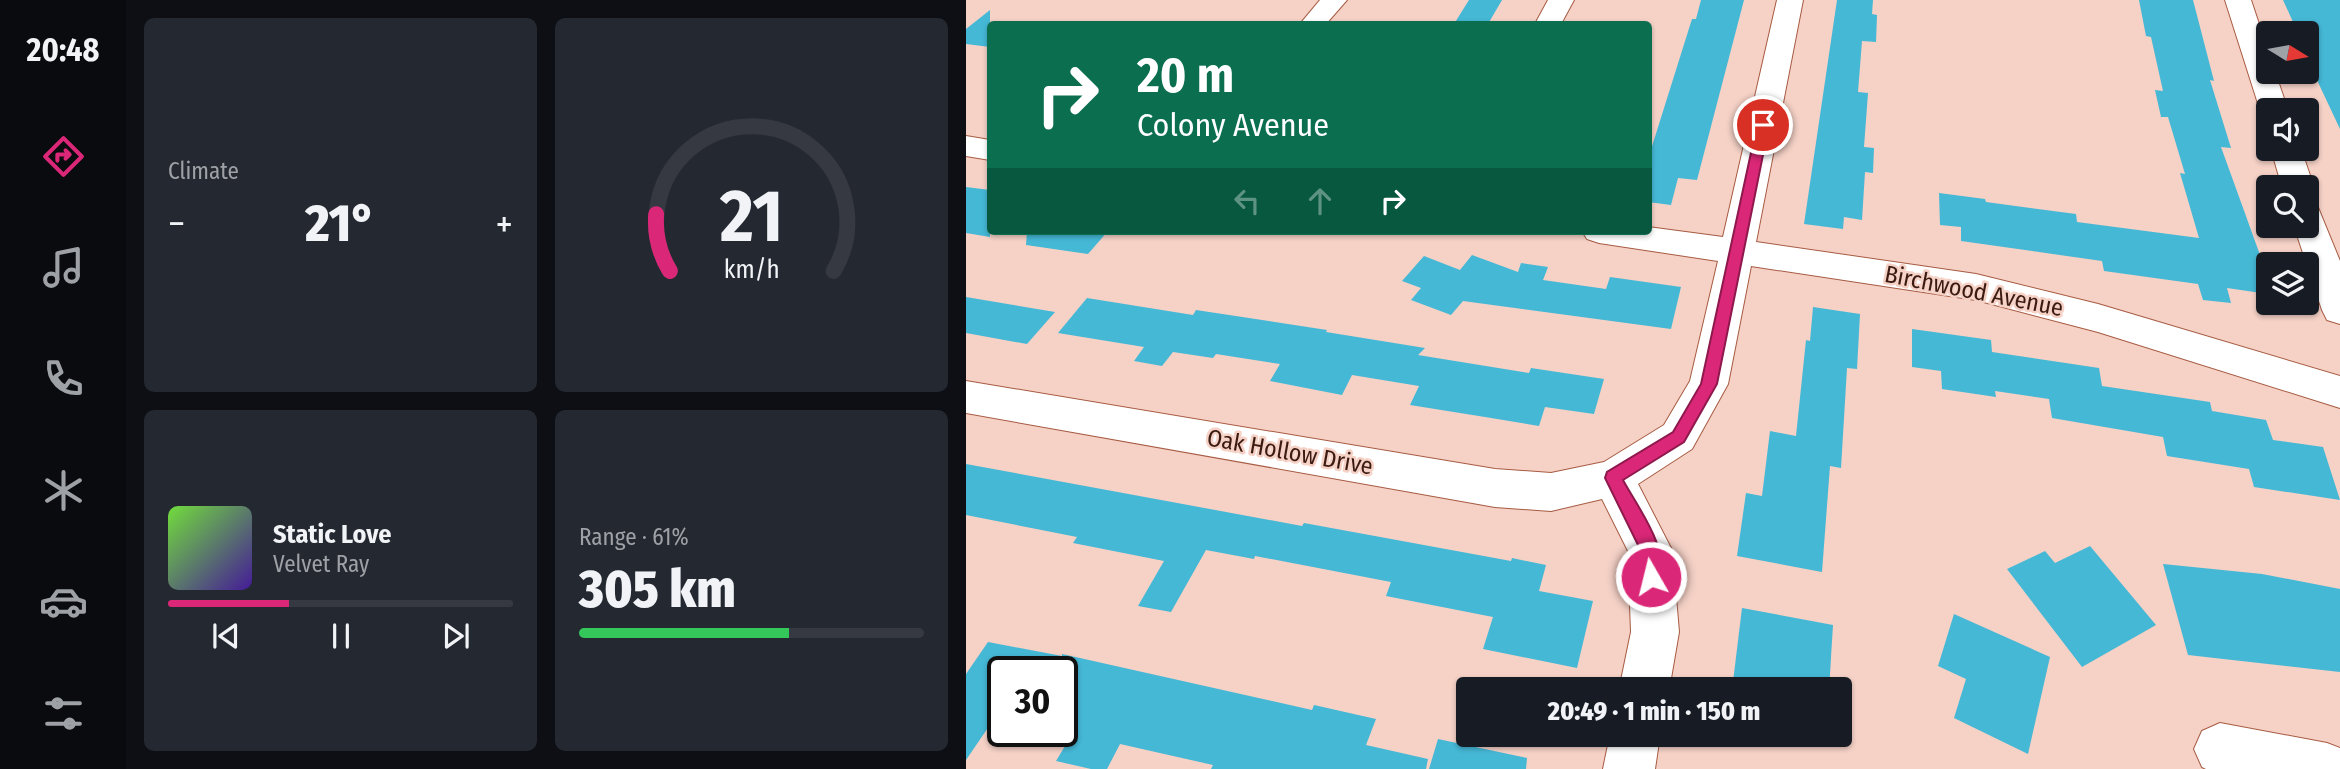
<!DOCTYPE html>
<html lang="en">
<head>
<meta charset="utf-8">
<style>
  :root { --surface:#171b24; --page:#242831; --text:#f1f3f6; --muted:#9ea1a6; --line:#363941; --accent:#db2777 }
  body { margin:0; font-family:"Fira Sans Condensed",sans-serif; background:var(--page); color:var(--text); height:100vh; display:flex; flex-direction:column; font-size:26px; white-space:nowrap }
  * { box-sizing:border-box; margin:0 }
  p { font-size:23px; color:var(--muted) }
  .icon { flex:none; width:38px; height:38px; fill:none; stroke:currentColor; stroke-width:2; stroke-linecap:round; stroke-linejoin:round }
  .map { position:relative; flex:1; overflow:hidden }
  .sheet { display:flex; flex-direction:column; gap:18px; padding:18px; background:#0d0f14; width:840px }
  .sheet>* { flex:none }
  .guide { position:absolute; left:21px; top:21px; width:665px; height:214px; border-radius:7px; box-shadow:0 2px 5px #0004; background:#0b6e4f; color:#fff; overflow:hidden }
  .needle { width:46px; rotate:101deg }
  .controls { position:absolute; left:1290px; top:21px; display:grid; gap:14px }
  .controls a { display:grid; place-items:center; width:63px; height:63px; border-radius:7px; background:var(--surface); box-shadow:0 2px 5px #0004; font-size:35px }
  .speed { position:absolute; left:21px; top:656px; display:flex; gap:14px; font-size:35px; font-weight:700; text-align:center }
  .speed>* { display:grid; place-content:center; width:91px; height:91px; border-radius:50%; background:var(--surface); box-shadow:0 2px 5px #0004; line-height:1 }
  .speed .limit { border:4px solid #111; border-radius:10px; background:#fff; color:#111 }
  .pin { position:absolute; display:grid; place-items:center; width:60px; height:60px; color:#fff; margin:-30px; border:4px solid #fff; border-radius:50%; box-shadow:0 2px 7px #0007 }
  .me { position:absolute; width:77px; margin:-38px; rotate:352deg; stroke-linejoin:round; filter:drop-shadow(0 0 5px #0008) }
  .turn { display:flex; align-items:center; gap:24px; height:147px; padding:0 35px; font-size:32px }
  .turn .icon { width:91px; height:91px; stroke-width:2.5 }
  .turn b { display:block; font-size:49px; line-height:60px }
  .lanes { display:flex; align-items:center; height:66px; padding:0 35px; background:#0003; justify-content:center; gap:35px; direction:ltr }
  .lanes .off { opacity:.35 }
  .big { font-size:52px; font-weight:800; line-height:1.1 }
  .sheet .widget { flex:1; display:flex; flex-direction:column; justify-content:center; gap:10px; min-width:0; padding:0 24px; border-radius:10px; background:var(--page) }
  .sheet .dial { align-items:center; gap:0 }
  .dial svg { height:182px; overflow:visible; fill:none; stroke:var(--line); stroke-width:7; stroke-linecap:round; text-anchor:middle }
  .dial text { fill:var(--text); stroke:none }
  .song { display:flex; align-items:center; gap:21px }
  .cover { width:84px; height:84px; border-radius:10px; background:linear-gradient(135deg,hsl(100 70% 55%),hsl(260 70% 35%)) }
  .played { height:7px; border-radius:4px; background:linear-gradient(90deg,var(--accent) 35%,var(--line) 35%) }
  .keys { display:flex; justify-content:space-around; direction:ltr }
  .heat { display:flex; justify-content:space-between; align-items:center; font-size:38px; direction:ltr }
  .charge { height:10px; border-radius:5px; background:linear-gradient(90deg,#34c759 61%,var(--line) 0) }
  .sheet .tiles { flex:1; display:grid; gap:18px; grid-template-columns:repeat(2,1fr) }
  .trip { position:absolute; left:490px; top:677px; width:396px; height:70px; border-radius:7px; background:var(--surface); box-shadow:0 2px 5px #0004; font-weight:800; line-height:70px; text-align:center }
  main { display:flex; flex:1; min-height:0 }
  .dock { display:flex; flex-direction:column; width:126px; justify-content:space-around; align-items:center; background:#090b0e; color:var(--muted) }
  .dock .icon { width:49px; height:49px }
  .dock .on { color:var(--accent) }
  .dock b { font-size:32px; color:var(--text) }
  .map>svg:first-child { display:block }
  .building { fill:#45b8d6 }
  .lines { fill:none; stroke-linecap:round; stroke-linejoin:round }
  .minor-casing { stroke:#a75b42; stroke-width:2 }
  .minor { fill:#fff; fill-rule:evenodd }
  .route { fill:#db2777; stroke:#8e194d; stroke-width:2 }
  .labels { text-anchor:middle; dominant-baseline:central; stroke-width:5; stroke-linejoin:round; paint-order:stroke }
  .street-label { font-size:24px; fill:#3b1b11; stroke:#f5d1c6 }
</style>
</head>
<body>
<main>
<nav class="dock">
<b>20:48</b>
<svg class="icon on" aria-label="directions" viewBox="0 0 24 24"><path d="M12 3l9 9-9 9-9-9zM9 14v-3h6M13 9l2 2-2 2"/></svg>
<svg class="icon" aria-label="music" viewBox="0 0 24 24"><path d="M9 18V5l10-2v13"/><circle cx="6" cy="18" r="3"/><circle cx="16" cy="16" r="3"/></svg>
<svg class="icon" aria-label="phone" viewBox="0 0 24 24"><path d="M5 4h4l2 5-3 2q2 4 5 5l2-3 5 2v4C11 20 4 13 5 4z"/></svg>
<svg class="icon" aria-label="climate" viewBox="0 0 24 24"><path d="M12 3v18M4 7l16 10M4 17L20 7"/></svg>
<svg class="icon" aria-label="car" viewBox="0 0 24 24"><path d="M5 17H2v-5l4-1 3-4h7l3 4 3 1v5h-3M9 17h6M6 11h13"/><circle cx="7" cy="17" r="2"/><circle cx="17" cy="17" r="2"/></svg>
<svg class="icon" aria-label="filters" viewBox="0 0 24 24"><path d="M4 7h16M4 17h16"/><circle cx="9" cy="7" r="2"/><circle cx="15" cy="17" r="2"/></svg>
</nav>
<section class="sheet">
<div class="tiles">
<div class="widget"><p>Climate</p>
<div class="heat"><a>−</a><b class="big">21°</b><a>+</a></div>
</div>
<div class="widget dial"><svg viewBox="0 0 100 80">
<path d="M14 69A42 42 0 1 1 86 69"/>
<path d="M14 69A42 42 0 0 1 8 44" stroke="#db2777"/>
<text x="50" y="56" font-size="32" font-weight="700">21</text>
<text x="50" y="72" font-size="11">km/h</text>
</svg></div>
<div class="widget">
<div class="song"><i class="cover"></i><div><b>Static Love</b><p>Velvet Ray</p></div></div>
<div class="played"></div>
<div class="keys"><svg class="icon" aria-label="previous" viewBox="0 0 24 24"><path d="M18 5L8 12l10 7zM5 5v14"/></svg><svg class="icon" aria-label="pause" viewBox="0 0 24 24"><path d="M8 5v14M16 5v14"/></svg><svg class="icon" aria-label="next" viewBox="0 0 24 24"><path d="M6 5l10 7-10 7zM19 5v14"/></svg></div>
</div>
<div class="widget"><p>Range · 61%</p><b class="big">305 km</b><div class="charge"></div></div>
</div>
</section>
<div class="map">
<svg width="1374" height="769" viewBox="0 0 1374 769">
  <rect width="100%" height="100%" fill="#f5d1c6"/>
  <g class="building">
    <polygon points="503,0 536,0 522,24 488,24"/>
    <polygon points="735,0 778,0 731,180 712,178 705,205 682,202 682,159 726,19 730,19"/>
    <polygon points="871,0 907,0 906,14 911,15 910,42 896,41 892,92 902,93 898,147 908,148 907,173 899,172 896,220 878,217 877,229 838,224"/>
    <polygon points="1173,0 1227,0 1248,81 1244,80 1265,148 1255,147 1302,277 1302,294 1261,288 1265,303 1237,300 1232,284 1138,271 1136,261 995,241 995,227 974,225 973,193 1019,199 1020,202 1110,214 1111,222 1233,238 1214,173 1219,174 1202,117 1195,117 1189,90 1197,91 1185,37 1180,36"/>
    <polygon points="1317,0 1374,0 1374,129 1342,61 1346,61 1340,51 1340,33 1332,33"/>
    <polygon points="24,10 24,47 0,44 0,29"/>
    <polygon points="0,187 24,190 24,237 0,233"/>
    <polygon points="61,231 142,231 122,254 60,245"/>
    <polygon points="506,255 552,272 555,263 582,267 577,280 640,289 644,277 715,287 705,329 497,301 485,315 445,300 455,288 436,281 458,256 494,270"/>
    <polygon points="0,297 89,312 61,344 0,333"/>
    <polygon points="121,298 227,315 230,310 361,330 360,332 459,348 452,355 563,373 565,368 638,379 628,414 579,407 573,426 519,417 444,405 453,386 386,375 376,395 304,381 314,364 250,354 247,358 207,352 196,366 168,361 178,347 92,333"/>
    <polygon points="847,307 894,314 891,369 881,368 875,468 864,466 856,572 771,556 780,493 796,496 804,431 830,436 840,340 844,341"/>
    <polygon points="946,329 1025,340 1026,352 1133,368 1136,386 1244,402 1246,411 1300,420 1307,440 1357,447 1374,500 1288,487 1283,469 1201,456 1197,437 1086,418 1083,399 1029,391 1030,397 976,389 975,371 946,367"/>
    <polygon points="0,464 336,526 338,523 545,561 546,558 580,565 573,591 627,601 611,668 517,649 527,617 420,596 425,582 289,556 288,559 240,550 205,612 172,606 198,561 107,543 111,537 0,515"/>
    <polygon points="1124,546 1190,625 1116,667 1041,569 1079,551 1089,563"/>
    <polygon points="1197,564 1296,574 1374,589 1374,672 1222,655"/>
    <polygon points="776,608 867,625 863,690 766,690"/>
    <polygon points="988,614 1084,657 1062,754 988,718 1000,679 972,666"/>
    <polygon points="22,642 96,656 96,654 346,710 348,705 410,719 400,745 462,759 460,769 245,769 247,765 154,744 141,769 125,769 90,761 105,736 96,734 96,672 37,672 37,721 28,719 0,760 0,674"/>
    <polygon points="472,739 561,758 560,769 463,769"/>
  </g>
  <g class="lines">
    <defs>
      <g id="minor">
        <polygon points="354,0 381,0 360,24 334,24"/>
        <polygon points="582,0 608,0 595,24 569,24"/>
        <polygon points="811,0 837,0 790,242 1010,274 1132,304 1374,376 1374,408 1132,332 1010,300 785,266 762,384 726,449 672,484 706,550 713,632 703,690 653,690 665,632 662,551 636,499 585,511 529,507 0,413 0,381 529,469 585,473 638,462 698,425 724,381 752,261 633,243 621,239 616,231 682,231 682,227 757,237"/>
        <polygon points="1259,0 1285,0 1302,51 1302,72 1309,72 1322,110 1302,110 1302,117 1294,110"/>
        <polygon points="0,136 24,140 24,160 0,156"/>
        <polygon points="1305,149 1335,149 1348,187 1343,194 1340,195 1340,187 1316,187"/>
        <polygon points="1340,202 1351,205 1374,261 1374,324 1361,320 1356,310 1328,226 1340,226"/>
        <polygon points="1254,723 1361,743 1374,748 1374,769 1240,769 1236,767 1228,749 1236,731"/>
        <polygon points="644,735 694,735 689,769 637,769"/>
      </g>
    </defs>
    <use href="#minor" class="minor-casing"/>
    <use href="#minor" class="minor"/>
  </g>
  <path class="route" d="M 797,122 L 803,125 L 751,384 L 718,442 L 657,480 C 672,508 706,551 692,583 L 685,586 L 679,583 L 675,551 L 639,478 L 641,472 L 707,432 L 735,384 L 791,125 Z"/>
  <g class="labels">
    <g class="street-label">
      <text transform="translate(1008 291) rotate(11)">Birchwood Avenue</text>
      <text transform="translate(324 452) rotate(10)">Oak Hollow Drive</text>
    </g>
  </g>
</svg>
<div class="controls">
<a><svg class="needle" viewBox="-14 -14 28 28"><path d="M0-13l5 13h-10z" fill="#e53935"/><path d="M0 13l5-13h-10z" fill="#9ea1a6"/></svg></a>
<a><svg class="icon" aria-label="sound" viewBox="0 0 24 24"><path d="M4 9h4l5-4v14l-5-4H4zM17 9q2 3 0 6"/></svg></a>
<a><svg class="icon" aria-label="search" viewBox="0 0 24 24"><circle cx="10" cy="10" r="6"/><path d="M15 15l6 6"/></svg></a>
<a><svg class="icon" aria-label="layers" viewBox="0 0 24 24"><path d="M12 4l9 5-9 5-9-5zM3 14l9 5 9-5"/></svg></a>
</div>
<div class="speed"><div class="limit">30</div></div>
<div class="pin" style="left:797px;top:125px;background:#d93025"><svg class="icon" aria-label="arrive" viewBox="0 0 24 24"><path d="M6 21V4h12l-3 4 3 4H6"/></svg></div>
<svg class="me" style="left:685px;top:577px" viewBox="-20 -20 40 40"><circle r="17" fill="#db2777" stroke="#fff" stroke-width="3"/><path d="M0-11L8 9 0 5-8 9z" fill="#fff"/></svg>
<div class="trip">20:49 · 1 min · 150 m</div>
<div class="guide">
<div class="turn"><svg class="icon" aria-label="right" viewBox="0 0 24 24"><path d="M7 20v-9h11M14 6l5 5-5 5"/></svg><div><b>20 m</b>Colony Avenue</div></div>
<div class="lanes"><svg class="icon off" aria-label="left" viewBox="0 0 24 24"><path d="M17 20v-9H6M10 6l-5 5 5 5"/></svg><svg class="icon off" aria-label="ahead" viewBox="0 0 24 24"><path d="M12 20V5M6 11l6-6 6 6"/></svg><svg class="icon" aria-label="right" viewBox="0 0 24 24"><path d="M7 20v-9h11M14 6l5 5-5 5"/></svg></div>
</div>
</div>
</main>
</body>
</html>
